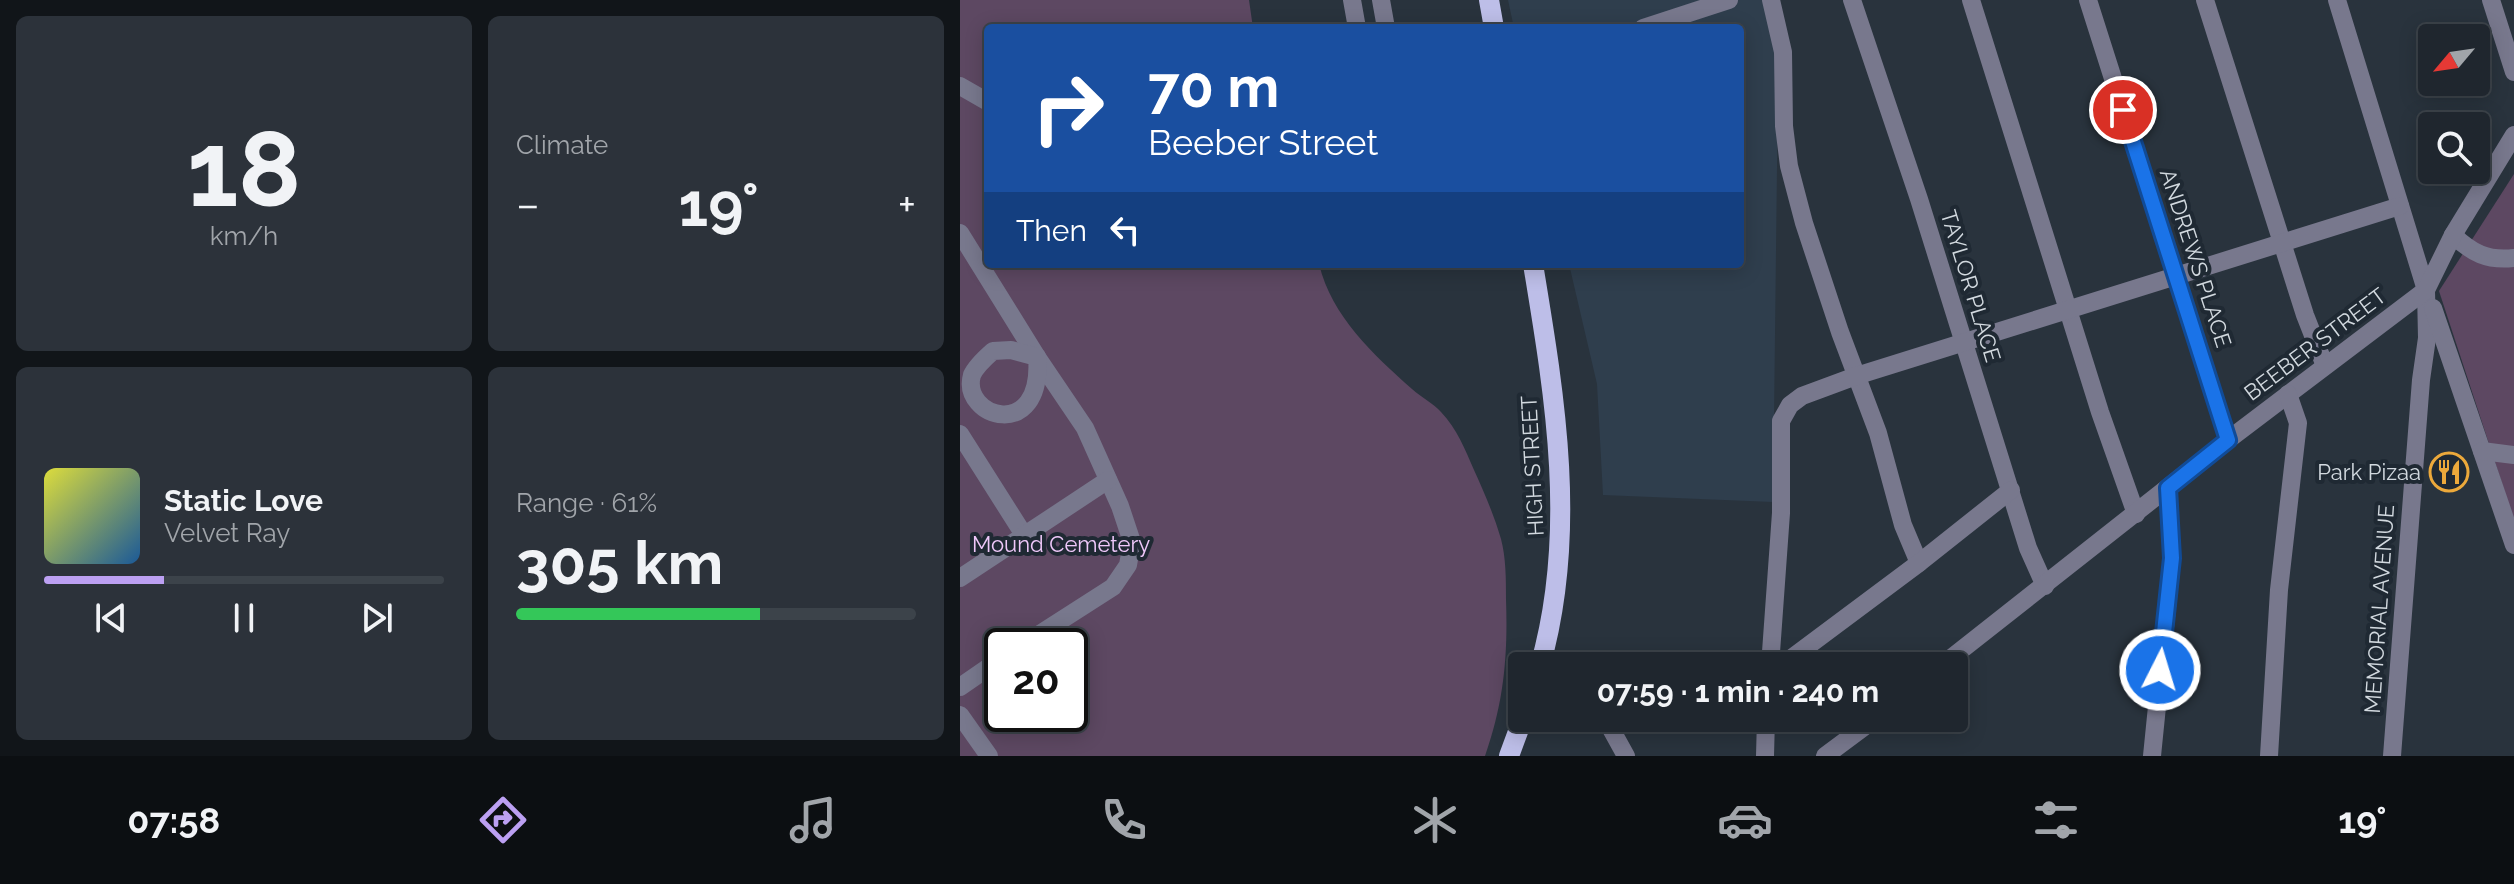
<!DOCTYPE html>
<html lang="en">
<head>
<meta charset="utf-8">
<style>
  :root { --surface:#1f262e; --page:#2c323a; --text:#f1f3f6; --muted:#a1a5aa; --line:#3c434a; --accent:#bca0f2 }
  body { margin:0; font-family:Raleway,sans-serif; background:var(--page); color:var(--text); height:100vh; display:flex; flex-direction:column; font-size:30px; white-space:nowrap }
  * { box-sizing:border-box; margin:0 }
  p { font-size:26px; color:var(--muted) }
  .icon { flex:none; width:44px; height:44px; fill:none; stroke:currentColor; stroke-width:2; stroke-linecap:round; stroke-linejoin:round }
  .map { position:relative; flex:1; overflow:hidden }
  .drawer { display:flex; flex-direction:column; gap:16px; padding:16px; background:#111519; width:960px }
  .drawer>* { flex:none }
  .guide { position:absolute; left:24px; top:24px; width:760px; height:244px; border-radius:8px; box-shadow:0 4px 20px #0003,0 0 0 2px var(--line); background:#1a4fa0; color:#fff; overflow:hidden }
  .needle { width:52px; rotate:241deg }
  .controls { position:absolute; left:1458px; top:24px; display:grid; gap:16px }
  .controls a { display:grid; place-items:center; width:72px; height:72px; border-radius:8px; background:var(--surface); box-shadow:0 4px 20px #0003,0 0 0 2px var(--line); font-size:40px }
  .speed { position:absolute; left:24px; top:628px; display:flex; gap:16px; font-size:40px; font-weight:700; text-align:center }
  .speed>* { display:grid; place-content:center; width:104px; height:104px; border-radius:50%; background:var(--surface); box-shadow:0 4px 20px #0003,0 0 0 2px var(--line); line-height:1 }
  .speed .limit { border:4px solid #111; border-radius:12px; background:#fff; color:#111 }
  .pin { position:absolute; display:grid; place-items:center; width:68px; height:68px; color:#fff; margin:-34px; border:4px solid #fff; border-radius:50%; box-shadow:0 2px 8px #0007 }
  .me { position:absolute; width:88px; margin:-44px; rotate:5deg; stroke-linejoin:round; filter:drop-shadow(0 0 6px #0008) }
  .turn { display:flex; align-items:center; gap:28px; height:168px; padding:0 32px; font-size:36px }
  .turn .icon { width:104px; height:104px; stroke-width:2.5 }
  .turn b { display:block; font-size:56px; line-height:68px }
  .then { display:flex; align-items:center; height:76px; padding:0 32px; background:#0003; gap:16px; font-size:30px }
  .big { font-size:60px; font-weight:700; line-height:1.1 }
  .drawer .card { flex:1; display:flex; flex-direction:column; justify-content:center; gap:12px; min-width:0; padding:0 28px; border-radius:12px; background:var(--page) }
  .drawer .dial { align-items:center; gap:0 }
  .dial b { font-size:104px; line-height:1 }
  .song { display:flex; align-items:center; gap:24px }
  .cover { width:96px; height:96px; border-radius:12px; background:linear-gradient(135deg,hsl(60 70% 55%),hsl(210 70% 35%)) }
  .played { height:8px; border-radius:4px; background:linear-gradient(90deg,var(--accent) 30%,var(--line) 30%) }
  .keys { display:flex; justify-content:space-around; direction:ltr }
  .heat { display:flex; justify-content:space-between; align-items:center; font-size:44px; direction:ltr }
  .charge { height:12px; border-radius:6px; background:linear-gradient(90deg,#34c759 61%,var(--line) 0) }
  .drawer .tiles { flex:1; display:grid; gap:16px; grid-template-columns:repeat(2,1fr) }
  .trip { position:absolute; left:548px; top:652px; width:460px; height:80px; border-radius:8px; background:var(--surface); box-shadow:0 4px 20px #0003,0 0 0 2px var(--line); font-weight:700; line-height:80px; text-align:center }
  .tabs { display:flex; height:128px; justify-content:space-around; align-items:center; background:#0c0f12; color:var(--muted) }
  .tabs .icon { width:56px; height:56px }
  .tabs .current { color:var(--accent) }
  .tabs b { font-size:36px; color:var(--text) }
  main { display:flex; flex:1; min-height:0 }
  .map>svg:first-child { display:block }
  .built { fill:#2f3e4d }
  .green { fill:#5d4862; fill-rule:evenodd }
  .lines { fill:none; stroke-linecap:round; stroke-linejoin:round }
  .minor { stroke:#78788d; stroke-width:18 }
  .major { stroke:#bdbee8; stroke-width:20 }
  .route-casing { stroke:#114b97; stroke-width:20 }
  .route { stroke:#1a73e8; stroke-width:14 }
  .labels { text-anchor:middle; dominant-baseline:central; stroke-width:8; stroke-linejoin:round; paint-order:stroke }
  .street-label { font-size:22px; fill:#d2d9df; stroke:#1f2933 }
  .poi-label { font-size:22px; fill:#d2d9df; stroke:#1f2933; text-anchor:end }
  .park-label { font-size:22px; fill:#efc8fa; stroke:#1f2933 }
</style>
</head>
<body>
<main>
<section class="drawer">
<div class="tiles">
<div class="card dial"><b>18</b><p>km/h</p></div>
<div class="card"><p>Climate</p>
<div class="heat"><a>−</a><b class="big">19°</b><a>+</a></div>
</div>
<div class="card">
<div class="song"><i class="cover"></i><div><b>Static Love</b><p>Velvet Ray</p></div></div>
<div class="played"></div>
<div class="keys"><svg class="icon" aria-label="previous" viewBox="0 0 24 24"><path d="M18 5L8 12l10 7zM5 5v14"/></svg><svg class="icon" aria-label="pause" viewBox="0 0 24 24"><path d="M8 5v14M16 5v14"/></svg><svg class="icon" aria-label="next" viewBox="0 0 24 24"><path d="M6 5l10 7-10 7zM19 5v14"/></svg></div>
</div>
<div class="card"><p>Range · 61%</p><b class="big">305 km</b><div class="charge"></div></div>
</div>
</section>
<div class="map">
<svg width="1554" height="756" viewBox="0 0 1554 756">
  <rect width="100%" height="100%" fill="#29333d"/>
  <polygon class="built" points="548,0 819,0 813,502 643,495 637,384 609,264 780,264 780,28 554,28"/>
  <g class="green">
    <path d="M 0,0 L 289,0 L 293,28 L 28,28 L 28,264 L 359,264 C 372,317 413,354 452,389 C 461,397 473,403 481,412 C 497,429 505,449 514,470 C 524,492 534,515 541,539 C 546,558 546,579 546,599 C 548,656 544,702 525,756 L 0,756 ZM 42,646 L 110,646 L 110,714 L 42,714 Z"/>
    <polygon points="1554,174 1554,520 1479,291"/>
  </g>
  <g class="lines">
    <g class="minor">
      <polyline points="392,0 397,28"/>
      <polyline points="421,0 426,28"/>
      <polyline points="811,0 823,52 824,126 829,166 844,223 880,332 918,433 943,525 959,563"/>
      <polyline points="892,0 959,199 1068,548 1085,586"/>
      <polyline points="1011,0 1140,412 1176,514"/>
      <polyline points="1128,0 1268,440"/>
      <polyline points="1245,0 1345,315 1365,366"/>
      <polyline points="1377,0 1466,290 1467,338 1461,380 1432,756"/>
      <polyline points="1531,0 1554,72"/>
      <polyline points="683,28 769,0"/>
      <polyline points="0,86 28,102"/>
      <polyline points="0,233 77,357 125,428 160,506 172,542 168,565 153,587 61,646"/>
      <path d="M 1493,235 C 1512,253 1527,261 1554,258"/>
      <polyline points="1473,308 1554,545"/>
      <path d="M 51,350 L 77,357 C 84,443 0,418 12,375 C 16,366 25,358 33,351 Z"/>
      <polyline points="0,434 64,535"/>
      <polyline points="1522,451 1554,455"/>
      <polyline points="0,578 148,480"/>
      <polyline points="810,666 821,513 821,421 830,405 842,396 896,376 1440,206"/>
      <polyline points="821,666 959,563 1051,490"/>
      <polyline points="981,666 1268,440 1466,290 1493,235 1554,135"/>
      <polyline points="0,687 42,658"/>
      <polyline points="0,715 29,756"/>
      <polyline points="645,718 666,756"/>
      <polyline points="805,756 806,718"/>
      <polyline points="865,756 916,718"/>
      <polyline points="1192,756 1212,558 1208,488"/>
      <polyline points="1309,756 1319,590 1338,423 1328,394"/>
    </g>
    <g class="major">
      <polyline points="529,0 534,28"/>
      <path d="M 573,264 C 595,397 618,533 580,666"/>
      <polyline points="549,756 563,718"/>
    </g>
  </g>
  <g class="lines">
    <defs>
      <polyline id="route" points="1163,110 1268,440 1208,488 1212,558 1200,670"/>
    </defs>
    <use href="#route" class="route-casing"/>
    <use href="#route" class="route"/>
  </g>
  <defs>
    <symbol id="restaurant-ring" viewBox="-11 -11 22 22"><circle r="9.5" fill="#1f2933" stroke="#eca93b" stroke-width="1.5"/><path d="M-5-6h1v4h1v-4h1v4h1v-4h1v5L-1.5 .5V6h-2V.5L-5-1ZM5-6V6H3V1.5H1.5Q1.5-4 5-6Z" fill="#eca93b"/></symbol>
  </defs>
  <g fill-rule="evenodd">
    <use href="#restaurant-ring" x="1467" y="450" width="44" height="44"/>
  </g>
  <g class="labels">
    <g class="street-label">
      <text transform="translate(1236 258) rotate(72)">ANDREWS PLACE</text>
      <text transform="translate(1011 286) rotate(73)">TAYLOR PLACE</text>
      <text transform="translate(1355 344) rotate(-37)">BEEBER STREET</text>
      <text transform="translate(572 466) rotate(-93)">HIGH STREET</text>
      <text transform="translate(1419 609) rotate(-86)">MEMORIAL AVENUE</text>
    </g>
    <g class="poi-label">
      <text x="1461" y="472">Park Pizaa</text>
    </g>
    <g class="park-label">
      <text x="101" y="544">Mound Cemetery</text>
    </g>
  </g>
</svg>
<div class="controls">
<a><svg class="needle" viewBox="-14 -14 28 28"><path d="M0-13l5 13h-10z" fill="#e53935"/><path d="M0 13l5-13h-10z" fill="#a1a5aa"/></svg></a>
<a><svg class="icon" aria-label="search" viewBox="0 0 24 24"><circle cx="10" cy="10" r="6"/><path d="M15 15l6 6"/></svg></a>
</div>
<div class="speed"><div class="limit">20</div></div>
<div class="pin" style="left:1163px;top:110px;background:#d93025"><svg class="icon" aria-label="arrive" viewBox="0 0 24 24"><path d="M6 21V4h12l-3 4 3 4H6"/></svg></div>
<svg class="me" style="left:1200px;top:670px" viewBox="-20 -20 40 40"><circle r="17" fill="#1a73e8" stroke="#fff" stroke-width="3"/><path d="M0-11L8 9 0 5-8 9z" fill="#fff"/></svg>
<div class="trip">07:59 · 1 min · 240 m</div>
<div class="guide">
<div class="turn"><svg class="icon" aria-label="right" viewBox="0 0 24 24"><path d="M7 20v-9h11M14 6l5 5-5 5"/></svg><div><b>70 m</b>Beeber Street</div></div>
<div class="then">Then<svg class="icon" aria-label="left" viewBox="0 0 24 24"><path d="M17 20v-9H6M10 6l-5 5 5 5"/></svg></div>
</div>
</div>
</main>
<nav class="tabs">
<b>07:58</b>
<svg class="icon current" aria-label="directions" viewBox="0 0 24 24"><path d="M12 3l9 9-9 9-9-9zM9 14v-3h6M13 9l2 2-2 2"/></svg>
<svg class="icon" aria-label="music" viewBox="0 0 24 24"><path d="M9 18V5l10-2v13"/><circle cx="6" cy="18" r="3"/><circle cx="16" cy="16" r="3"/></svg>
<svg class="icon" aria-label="phone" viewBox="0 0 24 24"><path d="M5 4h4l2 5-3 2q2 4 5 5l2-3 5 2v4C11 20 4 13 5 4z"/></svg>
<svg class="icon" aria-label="climate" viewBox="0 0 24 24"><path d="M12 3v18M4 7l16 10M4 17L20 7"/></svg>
<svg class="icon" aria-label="car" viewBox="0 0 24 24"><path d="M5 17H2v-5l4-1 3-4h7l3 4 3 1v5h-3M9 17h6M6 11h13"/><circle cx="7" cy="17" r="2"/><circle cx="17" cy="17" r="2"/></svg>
<svg class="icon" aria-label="filters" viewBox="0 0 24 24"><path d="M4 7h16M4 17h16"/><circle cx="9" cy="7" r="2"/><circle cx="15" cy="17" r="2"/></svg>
<b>19°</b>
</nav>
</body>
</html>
